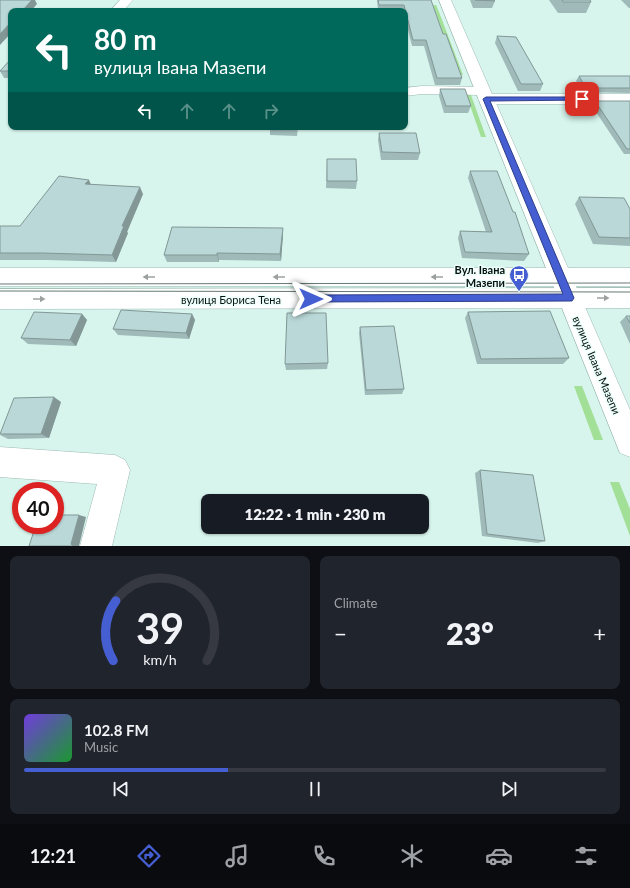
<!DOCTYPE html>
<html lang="en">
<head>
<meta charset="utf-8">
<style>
  :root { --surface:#171b24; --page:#20242c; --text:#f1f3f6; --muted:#9ea1a6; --line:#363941; --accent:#455ed2 }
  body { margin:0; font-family:Lato,sans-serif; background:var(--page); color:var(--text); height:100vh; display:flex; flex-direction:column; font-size:15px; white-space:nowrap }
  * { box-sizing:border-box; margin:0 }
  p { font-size:13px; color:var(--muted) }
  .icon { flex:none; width:22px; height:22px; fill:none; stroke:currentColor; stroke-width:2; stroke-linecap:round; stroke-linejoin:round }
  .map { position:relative; height:546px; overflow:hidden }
  .side { display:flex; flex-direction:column; gap:10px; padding:10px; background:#0d0f14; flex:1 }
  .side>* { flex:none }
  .guide { position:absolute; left:8px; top:8px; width:400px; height:122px; border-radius:8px; box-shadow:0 1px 3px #0004; background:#00695c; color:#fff; overflow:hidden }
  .speed { position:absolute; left:12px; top:482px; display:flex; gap:8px; font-size:20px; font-weight:700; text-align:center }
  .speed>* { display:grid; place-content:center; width:52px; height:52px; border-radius:50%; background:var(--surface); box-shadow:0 1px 3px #0004; line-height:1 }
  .speed .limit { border:6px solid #d22; background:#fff; color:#111 }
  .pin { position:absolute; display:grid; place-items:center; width:34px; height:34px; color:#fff; margin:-17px; border-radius:8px; box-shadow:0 2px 6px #0006 }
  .me { position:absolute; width:44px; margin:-22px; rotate:90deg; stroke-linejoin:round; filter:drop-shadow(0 0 3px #0008) }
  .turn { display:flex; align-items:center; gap:14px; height:84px; padding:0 20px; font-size:18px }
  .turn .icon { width:52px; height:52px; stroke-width:2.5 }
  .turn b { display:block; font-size:28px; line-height:34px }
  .lanes { display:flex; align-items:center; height:38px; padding:0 20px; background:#0003; justify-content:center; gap:20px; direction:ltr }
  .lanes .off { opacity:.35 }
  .big { font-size:30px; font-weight:800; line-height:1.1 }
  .side .widget { flex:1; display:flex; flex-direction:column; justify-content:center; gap:6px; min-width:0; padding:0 14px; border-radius:8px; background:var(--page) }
  .side .dial { align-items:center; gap:0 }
  .dial svg { height:104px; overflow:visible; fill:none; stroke:var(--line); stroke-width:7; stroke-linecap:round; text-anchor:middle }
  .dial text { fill:var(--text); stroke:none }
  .song { display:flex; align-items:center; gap:12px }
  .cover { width:48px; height:48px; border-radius:6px; background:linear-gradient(135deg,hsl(260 70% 55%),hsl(130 70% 35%)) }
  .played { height:4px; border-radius:2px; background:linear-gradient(90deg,var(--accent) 35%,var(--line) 35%) }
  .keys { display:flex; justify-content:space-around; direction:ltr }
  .heat { display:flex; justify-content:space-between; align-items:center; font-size:22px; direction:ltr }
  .side .tiles { flex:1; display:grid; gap:10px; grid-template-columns:1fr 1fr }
  .widget:last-child { grid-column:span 2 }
  .trip { position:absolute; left:201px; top:494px; width:228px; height:40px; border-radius:8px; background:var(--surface); box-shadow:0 1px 3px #0004; font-weight:800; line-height:40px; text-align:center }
  .tab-bar { display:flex; height:64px; justify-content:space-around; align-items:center; background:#090b0e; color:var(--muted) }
  .tab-bar .icon { width:28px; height:28px }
  .tab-bar .active { color:var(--accent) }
  .tab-bar b { font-size:18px; color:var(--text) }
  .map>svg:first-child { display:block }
  .green { fill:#a2e097 }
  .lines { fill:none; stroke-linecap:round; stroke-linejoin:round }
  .minor-casing { stroke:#9ebab3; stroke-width:1 }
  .major-casing { stroke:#9ebab3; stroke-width:1 }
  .minor { fill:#fff; fill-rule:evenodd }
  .major { fill:#fff; fill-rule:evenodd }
  .tram { stroke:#667974; stroke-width:1 }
  .wall { fill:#9fbab9 }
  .shaded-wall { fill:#829796 }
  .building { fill:#b9d8d7; stroke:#829796 }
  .oneway { fill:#9ca19f }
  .route { fill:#455ed2; stroke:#2d3d88 }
  .labels { text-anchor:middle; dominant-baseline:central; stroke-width:3; stroke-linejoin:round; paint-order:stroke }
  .poi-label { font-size:11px; font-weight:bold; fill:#081310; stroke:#edfffa; text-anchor:end }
  .street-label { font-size:11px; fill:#081310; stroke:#edfffa }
</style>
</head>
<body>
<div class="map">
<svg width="630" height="546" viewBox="0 0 630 546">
  <rect width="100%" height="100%" fill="#d7f5ed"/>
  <g class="green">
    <polygon points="433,5 436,5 439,12 463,75 458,75"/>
    <polygon points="466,94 471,95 486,137 481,137"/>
    <polygon points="574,386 582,386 603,440 594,440"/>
    <polygon points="610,482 619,482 630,509 630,536"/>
  </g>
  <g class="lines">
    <defs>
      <g id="minor">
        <polygon points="120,0 133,0 123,11 110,11"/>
        <polygon points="422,86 483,87 488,88 490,91 487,94 630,94 630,104 486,104 481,102 478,99 482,95 422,94 405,96 405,88"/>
        <rect x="0" y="268" width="630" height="18"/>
        <polygon points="630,288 630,308 0,309 0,289"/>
        <polygon points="0,447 115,455 125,460 130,470 112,546 80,546 97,484 0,477"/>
      </g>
      <polygon id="major" points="439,0 451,0 630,410 630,457 620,453"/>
    </defs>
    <use href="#minor" class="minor-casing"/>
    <use href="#major" class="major-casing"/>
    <use href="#minor" class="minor"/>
    <use href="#major" class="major"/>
    <g class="tram">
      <polyline points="0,284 630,283"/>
      <polyline points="0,291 630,292"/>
    </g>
  </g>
  <g class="wall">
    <polygon points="377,0 431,0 443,34 462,78 460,85 435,85 424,46 412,46 405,18 405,11 378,11"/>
    <polygon points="470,0 494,0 495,1 492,8 473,8"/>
    <polygon points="549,0 590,0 591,2 586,13 558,13"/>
    <polygon points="621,0 630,0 630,8 629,8"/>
    <polygon points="497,36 543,84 540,91 518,91 495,43"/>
    <polygon points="11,59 11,78 4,78 0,71"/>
    <polygon points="579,76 630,76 630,93 584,92 576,81"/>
    <polygon points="440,89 471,106 468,113 444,113 439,96"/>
    <polygon points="595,101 630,101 630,154 624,154 592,106"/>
    <polygon points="270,127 298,127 297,136 270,135"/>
    <polygon points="379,133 420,153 418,160 381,160 378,140"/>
    <polygon points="327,159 357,181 356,189 326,188"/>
    <polygon points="470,171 529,254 524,261 462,258 458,238 460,231 486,232 468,178"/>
    <polygon points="91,185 143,194 127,232 128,233 116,262 47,260 0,260 0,226 20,226"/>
    <polygon points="579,197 630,209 630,246 593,244 575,204"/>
    <polygon points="283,228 283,235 281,261 219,260 219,262 167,262 164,255"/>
    <polygon points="468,312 569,358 563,364 477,364 465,318"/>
    <polygon points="82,314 87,320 76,346 28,344 21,338"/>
    <polygon points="192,314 195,320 189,339 118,335 113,329"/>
    <polygon points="626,316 630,316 630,344 620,322"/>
    <polygon points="360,327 404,389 402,394 365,395 359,333"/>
    <polygon points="328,363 327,369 286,370 285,364"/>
    <polygon points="61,402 49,438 8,439 0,435"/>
    <polygon points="480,470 545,541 538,543 482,536 475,473"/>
  </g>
  <g class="shaded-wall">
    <polygon points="28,0 35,0 37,4 31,11 22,11"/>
    <polygon points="11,22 11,33 0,45 0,34"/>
    <polygon points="89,180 92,187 85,184"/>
    <polygon points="140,187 143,194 127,232 128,233 116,262 112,255 122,226"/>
    <polygon points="283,228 283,235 281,261 280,254"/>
    <polygon points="217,253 219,260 219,262 217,255"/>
    <polygon points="82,314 87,320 76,346 70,340"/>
    <polygon points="192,314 195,320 189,339 186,333"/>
    <polygon points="54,397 61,402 49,438 41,434"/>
    <polygon points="79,515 86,517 79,546 73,546 71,544"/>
  </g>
  <g class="building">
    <polygon points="0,0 32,0 22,11 11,11 11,22 0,34"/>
    <polygon points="378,0 431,0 443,34 446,34 462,78 437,78 426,40 413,40 404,5 379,5"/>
    <polygon points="475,0 494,0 495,1"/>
    <polygon points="562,0 590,0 591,2 563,2"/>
    <polygon points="497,36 516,37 543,84 521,84"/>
    <polygon points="11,59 11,71 0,71"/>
    <polygon points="579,76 630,76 630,88 586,88"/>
    <polygon points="440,89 465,89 471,106 446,106"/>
    <polygon points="595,101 630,101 630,149 627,149"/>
    <polygon points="270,127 297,127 297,129"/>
    <polygon points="379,133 416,133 420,153 382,152"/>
    <polygon points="327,159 356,159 357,181 327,181"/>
    <polygon points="470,171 497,171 513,212 515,212 529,254 465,252 460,231 492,232"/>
    <polygon points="59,176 89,180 85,184 140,187 122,226 124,226 112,255 42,253 0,253 0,226 20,226"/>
    <polygon points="579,197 624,198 630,209 630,238 599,237"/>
    <polygon points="172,227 283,228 280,254 217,253 217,255 164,255"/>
    <polygon points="121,310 192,314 186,333 113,329"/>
    <polygon points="550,311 569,358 481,359 468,312"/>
    <polygon points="34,312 82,314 70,340 21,338"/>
    <polygon points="287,313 326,313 328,363 285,364"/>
    <polygon points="626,316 630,316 630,323"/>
    <polygon points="394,326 404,389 366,390 360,327"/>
    <polygon points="54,397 41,434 0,434 14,398"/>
    <polygon points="480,470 533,475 545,541 487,534"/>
    <polygon points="55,515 79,515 71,544 73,546 29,546 36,525 55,525"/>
  </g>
  <defs><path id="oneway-solid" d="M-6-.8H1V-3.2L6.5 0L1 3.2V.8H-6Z"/></defs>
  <g class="oneway">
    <use href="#oneway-solid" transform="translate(149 277) rotate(180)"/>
    <use href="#oneway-solid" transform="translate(279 277) rotate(180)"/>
    <use href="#oneway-solid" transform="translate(437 277) rotate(180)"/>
    <use href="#oneway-solid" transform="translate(603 298)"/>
    <use href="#oneway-solid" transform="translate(39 299)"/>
  </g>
  <polygon class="route" points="582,97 585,99 584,100 490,101 574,298 572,301 308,302 306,299 308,296 311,295 563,294 483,99 486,97"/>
  <defs>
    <symbol id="bus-pin" viewBox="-11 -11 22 30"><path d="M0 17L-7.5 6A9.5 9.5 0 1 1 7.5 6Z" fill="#455ed2" stroke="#edfffa"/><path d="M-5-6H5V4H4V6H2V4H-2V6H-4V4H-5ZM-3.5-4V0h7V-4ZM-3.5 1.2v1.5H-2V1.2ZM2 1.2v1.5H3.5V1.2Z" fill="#fff"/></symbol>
  </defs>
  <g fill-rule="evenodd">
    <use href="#bus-pin" x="508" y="264" width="22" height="30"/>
  </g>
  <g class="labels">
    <g class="poi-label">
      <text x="505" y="269">Вул. Івана<tspan x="505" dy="13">Мазепи</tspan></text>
    </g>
    <g class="street-label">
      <text x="231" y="299">вулиця Бориса Тена</text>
      <text transform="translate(597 365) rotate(67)">вулиця Івана Мазепи</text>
    </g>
  </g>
</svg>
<div class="speed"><div class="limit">40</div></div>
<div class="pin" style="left:582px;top:99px;background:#d93025"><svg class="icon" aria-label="arrive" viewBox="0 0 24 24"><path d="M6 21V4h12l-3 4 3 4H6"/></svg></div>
<svg class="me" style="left:311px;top:299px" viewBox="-20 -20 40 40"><path d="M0-17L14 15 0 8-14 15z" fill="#455ed2" stroke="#fff" stroke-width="4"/></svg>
<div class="trip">12:22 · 1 min · 230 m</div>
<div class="guide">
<div class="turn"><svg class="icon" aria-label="left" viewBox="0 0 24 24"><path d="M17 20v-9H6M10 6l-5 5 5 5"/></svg><div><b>80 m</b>вулиця Івана Мазепи</div></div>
<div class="lanes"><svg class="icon" aria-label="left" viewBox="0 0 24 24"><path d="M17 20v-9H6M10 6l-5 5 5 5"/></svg><svg class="icon off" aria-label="ahead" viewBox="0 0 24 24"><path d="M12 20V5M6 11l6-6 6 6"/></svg><svg class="icon off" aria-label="ahead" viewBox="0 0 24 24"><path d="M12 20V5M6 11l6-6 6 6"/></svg><svg class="icon off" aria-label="right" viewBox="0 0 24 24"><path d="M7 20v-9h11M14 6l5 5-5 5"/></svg></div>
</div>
</div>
<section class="side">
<div class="tiles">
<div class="widget dial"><svg viewBox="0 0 100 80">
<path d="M14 69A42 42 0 1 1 86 69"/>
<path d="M14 69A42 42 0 0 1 16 23" stroke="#455ed2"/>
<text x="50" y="56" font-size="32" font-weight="700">39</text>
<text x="50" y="72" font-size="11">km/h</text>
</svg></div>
<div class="widget"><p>Climate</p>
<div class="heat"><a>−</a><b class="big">23°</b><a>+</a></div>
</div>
<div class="widget">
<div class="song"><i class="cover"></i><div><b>102.8 FM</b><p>Music</p></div></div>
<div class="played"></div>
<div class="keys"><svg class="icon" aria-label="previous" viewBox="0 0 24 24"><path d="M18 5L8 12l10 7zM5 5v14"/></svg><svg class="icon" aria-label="pause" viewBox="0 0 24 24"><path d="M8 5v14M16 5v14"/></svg><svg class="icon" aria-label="next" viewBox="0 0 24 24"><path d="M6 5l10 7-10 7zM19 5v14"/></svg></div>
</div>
</div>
</section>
<nav class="tab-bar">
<b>12:21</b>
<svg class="icon active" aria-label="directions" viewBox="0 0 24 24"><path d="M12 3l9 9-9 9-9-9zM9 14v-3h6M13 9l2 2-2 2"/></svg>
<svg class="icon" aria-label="music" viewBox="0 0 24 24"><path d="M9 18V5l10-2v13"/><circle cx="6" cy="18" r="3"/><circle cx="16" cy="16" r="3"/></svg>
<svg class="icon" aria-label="phone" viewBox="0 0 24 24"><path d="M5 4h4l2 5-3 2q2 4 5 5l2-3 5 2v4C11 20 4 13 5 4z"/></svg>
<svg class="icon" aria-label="climate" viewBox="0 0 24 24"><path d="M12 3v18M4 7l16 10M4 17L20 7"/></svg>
<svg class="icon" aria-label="car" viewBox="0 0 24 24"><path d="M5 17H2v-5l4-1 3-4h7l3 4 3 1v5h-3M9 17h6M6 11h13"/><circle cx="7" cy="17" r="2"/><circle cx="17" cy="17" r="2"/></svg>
<svg class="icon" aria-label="filters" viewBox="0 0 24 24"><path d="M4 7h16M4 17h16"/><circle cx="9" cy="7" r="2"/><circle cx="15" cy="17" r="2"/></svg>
</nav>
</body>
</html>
